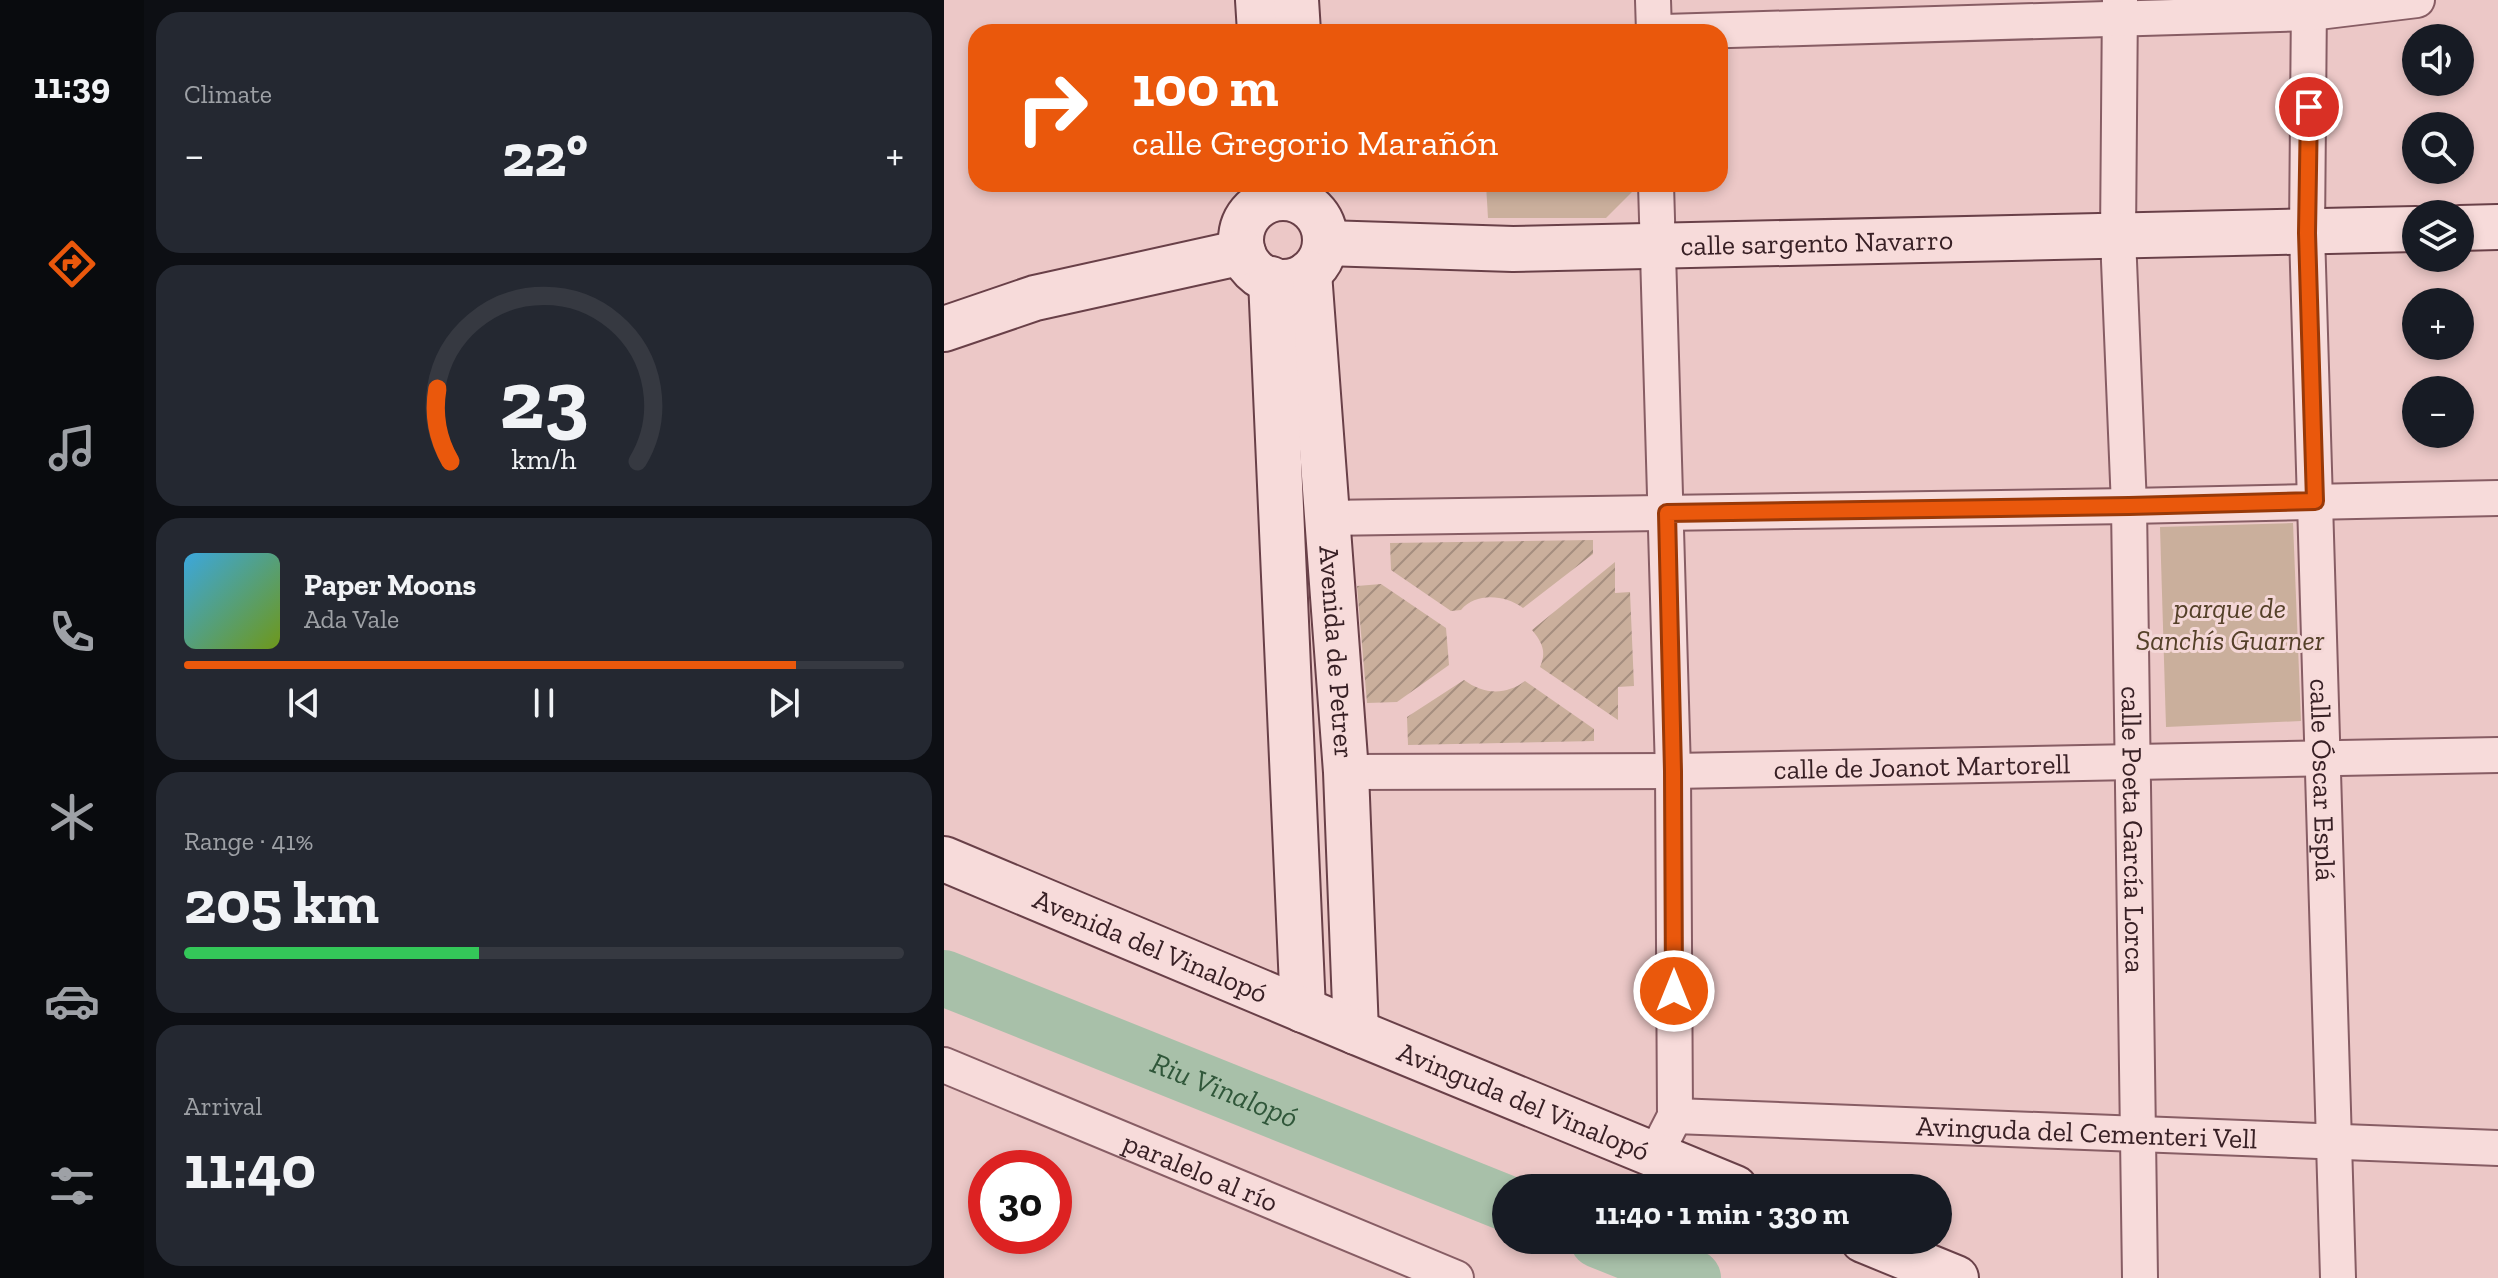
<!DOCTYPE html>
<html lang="en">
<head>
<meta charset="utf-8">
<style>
  :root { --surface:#171b24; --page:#242831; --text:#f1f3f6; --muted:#9ea1a6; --line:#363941; --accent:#ea580c }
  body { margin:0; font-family:"Zilla Slab",serif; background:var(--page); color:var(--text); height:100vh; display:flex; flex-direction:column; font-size:30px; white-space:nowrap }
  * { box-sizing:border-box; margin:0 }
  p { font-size:26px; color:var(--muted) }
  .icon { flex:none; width:44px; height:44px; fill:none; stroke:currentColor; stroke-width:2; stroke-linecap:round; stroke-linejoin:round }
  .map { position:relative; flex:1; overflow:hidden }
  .panel { display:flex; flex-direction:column; gap:12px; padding:12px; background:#0d0f14; width:800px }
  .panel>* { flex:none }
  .banner { position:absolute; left:24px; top:24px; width:760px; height:168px; border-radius:24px; box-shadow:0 4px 12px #0003; background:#ea580c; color:#fff; overflow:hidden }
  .controls { position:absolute; left:1458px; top:24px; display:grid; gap:16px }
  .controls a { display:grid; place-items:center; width:72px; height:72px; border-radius:50%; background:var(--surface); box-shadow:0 4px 12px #0003; font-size:40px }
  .speed { position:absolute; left:24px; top:1150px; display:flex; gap:16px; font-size:40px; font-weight:700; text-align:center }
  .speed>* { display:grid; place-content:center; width:104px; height:104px; border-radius:50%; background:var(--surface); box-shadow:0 4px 12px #0003; line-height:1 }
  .speed .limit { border:12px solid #d22; background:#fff; color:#111 }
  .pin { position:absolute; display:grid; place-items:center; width:68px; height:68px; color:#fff; margin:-34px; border:4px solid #fff; border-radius:50%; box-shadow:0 2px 8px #0007 }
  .me { position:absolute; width:88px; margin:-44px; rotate:0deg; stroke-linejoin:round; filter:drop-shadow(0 0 6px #0008) }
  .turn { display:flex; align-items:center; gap:28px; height:168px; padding:0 32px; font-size:36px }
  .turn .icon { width:104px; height:104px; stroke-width:2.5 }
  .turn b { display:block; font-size:56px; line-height:68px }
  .big { font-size:60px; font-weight:700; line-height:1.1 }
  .panel .tile { flex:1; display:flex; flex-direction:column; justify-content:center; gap:12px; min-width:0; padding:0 28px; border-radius:24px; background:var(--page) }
  .panel .dial { align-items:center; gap:0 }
  .dial svg { height:208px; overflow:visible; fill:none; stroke:var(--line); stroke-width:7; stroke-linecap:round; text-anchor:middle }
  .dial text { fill:var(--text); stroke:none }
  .song { display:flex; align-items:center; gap:24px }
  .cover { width:96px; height:96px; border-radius:12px; background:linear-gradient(135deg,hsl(200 70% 55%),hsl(80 70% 35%)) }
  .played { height:8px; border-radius:4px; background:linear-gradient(90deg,var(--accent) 85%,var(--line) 85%) }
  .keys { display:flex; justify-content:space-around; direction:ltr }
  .heat { display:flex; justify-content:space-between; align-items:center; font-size:44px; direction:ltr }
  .charge { height:12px; border-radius:6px; background:linear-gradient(90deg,#34c759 41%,var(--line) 0) }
  .trip { position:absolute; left:548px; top:1174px; width:460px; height:80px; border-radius:40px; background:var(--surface); box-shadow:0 4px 12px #0003; font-weight:700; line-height:80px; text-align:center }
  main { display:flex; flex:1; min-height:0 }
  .tabs { display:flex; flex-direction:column; width:144px; justify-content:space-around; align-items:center; background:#090b0e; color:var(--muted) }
  .tabs .icon { width:56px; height:56px }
  .tabs .on { color:var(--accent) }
  .tabs b { font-size:36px; color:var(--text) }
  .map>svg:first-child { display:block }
  .green { fill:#caaf9c }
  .garden { fill:url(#garden-furrows) }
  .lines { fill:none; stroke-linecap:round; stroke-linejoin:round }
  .river { stroke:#a8c0a9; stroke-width:56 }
  .street-casing { stroke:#875d64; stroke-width:38 }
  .secondary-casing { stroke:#694048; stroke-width:48 }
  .street { stroke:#f7dbda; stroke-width:34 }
  .secondary { stroke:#f7dbda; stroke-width:44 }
  .route-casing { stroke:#983908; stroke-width:20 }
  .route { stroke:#ea580c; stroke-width:14 }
  .labels { text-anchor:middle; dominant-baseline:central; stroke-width:6; stroke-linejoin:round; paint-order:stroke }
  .street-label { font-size:28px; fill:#382025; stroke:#f4d7d7 }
  .park-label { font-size:28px; font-style:italic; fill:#544028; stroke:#f4d7d7 }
  .water-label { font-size:30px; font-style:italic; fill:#30573a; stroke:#f4d7d7 }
</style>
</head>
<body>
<main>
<nav class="tabs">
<b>11:39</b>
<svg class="icon on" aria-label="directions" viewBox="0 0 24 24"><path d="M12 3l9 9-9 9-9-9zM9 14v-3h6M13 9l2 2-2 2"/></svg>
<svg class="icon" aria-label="music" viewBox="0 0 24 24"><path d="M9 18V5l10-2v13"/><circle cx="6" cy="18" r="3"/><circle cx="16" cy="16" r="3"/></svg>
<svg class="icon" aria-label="phone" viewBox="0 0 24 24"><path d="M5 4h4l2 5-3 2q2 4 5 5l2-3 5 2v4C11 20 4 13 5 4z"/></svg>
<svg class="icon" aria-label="climate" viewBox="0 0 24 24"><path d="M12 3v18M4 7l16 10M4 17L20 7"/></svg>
<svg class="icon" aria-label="car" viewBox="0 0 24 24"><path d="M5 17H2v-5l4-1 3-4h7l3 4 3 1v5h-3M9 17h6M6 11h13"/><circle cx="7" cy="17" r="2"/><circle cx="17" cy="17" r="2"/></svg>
<svg class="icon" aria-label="filters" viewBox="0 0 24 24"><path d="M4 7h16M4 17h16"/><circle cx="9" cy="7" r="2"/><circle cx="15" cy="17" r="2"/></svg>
</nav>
<section class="panel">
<div class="tile"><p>Climate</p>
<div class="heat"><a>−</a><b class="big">22°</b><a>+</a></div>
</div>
<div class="tile dial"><svg viewBox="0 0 100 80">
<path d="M14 69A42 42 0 1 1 86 69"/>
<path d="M14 69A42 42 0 0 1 9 41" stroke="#ea580c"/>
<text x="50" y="56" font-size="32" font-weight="700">23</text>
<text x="50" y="72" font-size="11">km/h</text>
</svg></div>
<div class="tile">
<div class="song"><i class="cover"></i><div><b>Paper Moons</b><p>Ada Vale</p></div></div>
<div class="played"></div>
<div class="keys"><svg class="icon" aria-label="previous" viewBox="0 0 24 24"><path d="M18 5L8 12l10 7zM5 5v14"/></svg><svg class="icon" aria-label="pause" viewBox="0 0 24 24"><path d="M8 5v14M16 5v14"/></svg><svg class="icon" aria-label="next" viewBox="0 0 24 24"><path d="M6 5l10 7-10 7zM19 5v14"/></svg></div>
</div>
<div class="tile"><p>Range · 41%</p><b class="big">205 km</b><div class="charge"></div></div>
<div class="tile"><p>Arrival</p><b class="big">11:40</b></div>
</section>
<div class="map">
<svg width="1554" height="1278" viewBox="0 0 1554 1278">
  <defs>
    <pattern id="garden-furrows" width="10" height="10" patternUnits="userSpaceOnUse" patternTransform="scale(2)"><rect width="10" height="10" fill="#caaf9c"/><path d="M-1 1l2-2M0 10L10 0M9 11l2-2" fill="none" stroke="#a58e7f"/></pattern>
  </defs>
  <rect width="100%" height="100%" fill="#ecc8c7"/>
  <g class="green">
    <polygon points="542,184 692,184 692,188 662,218 544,218"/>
    <polygon points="1349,523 1357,721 1222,727 1216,527"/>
  </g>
  <g class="garden">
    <path d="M 649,540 L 649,554 L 579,608 C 561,595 532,592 517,610 L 507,611 L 447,570 L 446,543 Z"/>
    <path d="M 671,562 L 671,593 L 686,592 L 690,686 L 674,687 L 674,720 L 596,667 C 603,652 598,642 588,630 Z"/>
    <polygon points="437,584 502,628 505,665 453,702 423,703 413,586"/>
    <path d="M 520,680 C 539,694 561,696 581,681 L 650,729 L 650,741 L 464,745 L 463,717 Z"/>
  </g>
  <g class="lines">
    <g class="river">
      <path id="s1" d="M 0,978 L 562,1203"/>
      <polyline points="654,1240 749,1278"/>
    </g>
    <defs>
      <g id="street">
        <polyline points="709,0 710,32"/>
        <path id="s2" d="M 1176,0 L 1174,237 L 1185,506 L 1196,1278"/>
        <path id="s3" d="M 1365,0 L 1363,233 L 1394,1278"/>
        <polyline points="720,32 1366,13 1473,0"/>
        <polyline points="381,518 1185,506 1554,498"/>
        <path id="s4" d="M 402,772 L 729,771 L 1554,755"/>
        <path id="s5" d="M 0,1065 L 512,1278"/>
        <path id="s6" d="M 731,1116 L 1554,1148"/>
        <polyline points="711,1155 731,1116 729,771 712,184"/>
      </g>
      <g id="secondary">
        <polyline points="314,0 316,32"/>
        <polyline points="352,0 354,32"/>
        <circle cx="339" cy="240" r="42"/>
        <polyline points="1516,228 1554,227"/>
        <path id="s7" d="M 381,243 L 569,249 L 1472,229"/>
        <path id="s8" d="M 365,273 L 402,772 L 412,1032"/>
        <polyline points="327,279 359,1010"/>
        <polyline points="0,329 91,298 299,252"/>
        <path id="s9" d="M 0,859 L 412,1032 L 791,1188"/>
        <polyline points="919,1240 1012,1278"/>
      </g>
    </defs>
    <use href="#street" class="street-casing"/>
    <use href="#secondary" class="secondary-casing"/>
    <use href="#street" class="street"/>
    <use href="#secondary" class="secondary"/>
  </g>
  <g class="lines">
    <defs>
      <polyline id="route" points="730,991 729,771 723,513 1185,506 1371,501 1363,233 1365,107"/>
    </defs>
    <use href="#route" class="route-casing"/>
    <use href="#route" class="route"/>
  </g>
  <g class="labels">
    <g class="street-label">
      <text stroke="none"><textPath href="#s7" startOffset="492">calle sargento Navarro</textPath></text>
      <text stroke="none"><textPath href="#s8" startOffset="380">Avenida de Petrer</textPath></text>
      <text stroke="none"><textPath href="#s4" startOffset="576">calle de Joanot Martorell</textPath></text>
      <text stroke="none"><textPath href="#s3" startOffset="780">calle Óscar Esplá</textPath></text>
      <text stroke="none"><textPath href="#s2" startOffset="830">calle Poeta García Lorca</textPath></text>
      <text stroke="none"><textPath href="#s9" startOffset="224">Avenida del Vinalopó</textPath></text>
      <text stroke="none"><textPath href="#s9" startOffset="628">Avinguda del Vinalopó</textPath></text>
      <text stroke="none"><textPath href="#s6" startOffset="412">Avinguda del Cementeri Vell</textPath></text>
      <text stroke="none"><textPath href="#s5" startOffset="278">paralelo al río</textPath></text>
    </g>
    <g class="park-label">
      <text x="1286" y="608">parque de<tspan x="1286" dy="32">Sanchís Guarner</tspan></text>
    </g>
    <g class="water-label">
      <text stroke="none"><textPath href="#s1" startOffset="302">Riu Vinalopó</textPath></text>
    </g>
  </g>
</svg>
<div class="controls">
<a><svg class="icon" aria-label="sound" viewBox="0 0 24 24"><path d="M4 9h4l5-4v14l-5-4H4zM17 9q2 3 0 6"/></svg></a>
<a><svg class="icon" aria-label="search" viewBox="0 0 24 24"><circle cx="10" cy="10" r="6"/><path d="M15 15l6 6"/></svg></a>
<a><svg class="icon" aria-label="layers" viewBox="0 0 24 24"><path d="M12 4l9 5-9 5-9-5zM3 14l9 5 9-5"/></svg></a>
<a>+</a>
<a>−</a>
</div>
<div class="speed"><div class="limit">30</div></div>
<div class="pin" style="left:1365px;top:107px;background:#d93025"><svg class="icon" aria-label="arrive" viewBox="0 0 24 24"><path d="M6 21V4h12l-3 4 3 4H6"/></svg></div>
<svg class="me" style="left:730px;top:991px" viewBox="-20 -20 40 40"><circle r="17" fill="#ea580c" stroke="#fff" stroke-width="3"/><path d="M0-11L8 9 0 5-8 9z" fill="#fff"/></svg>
<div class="trip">11:40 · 1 min · 330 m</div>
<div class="banner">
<div class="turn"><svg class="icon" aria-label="right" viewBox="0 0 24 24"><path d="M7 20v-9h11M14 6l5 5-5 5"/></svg><div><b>100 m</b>calle Gregorio Marañón</div></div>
</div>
</div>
</main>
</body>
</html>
